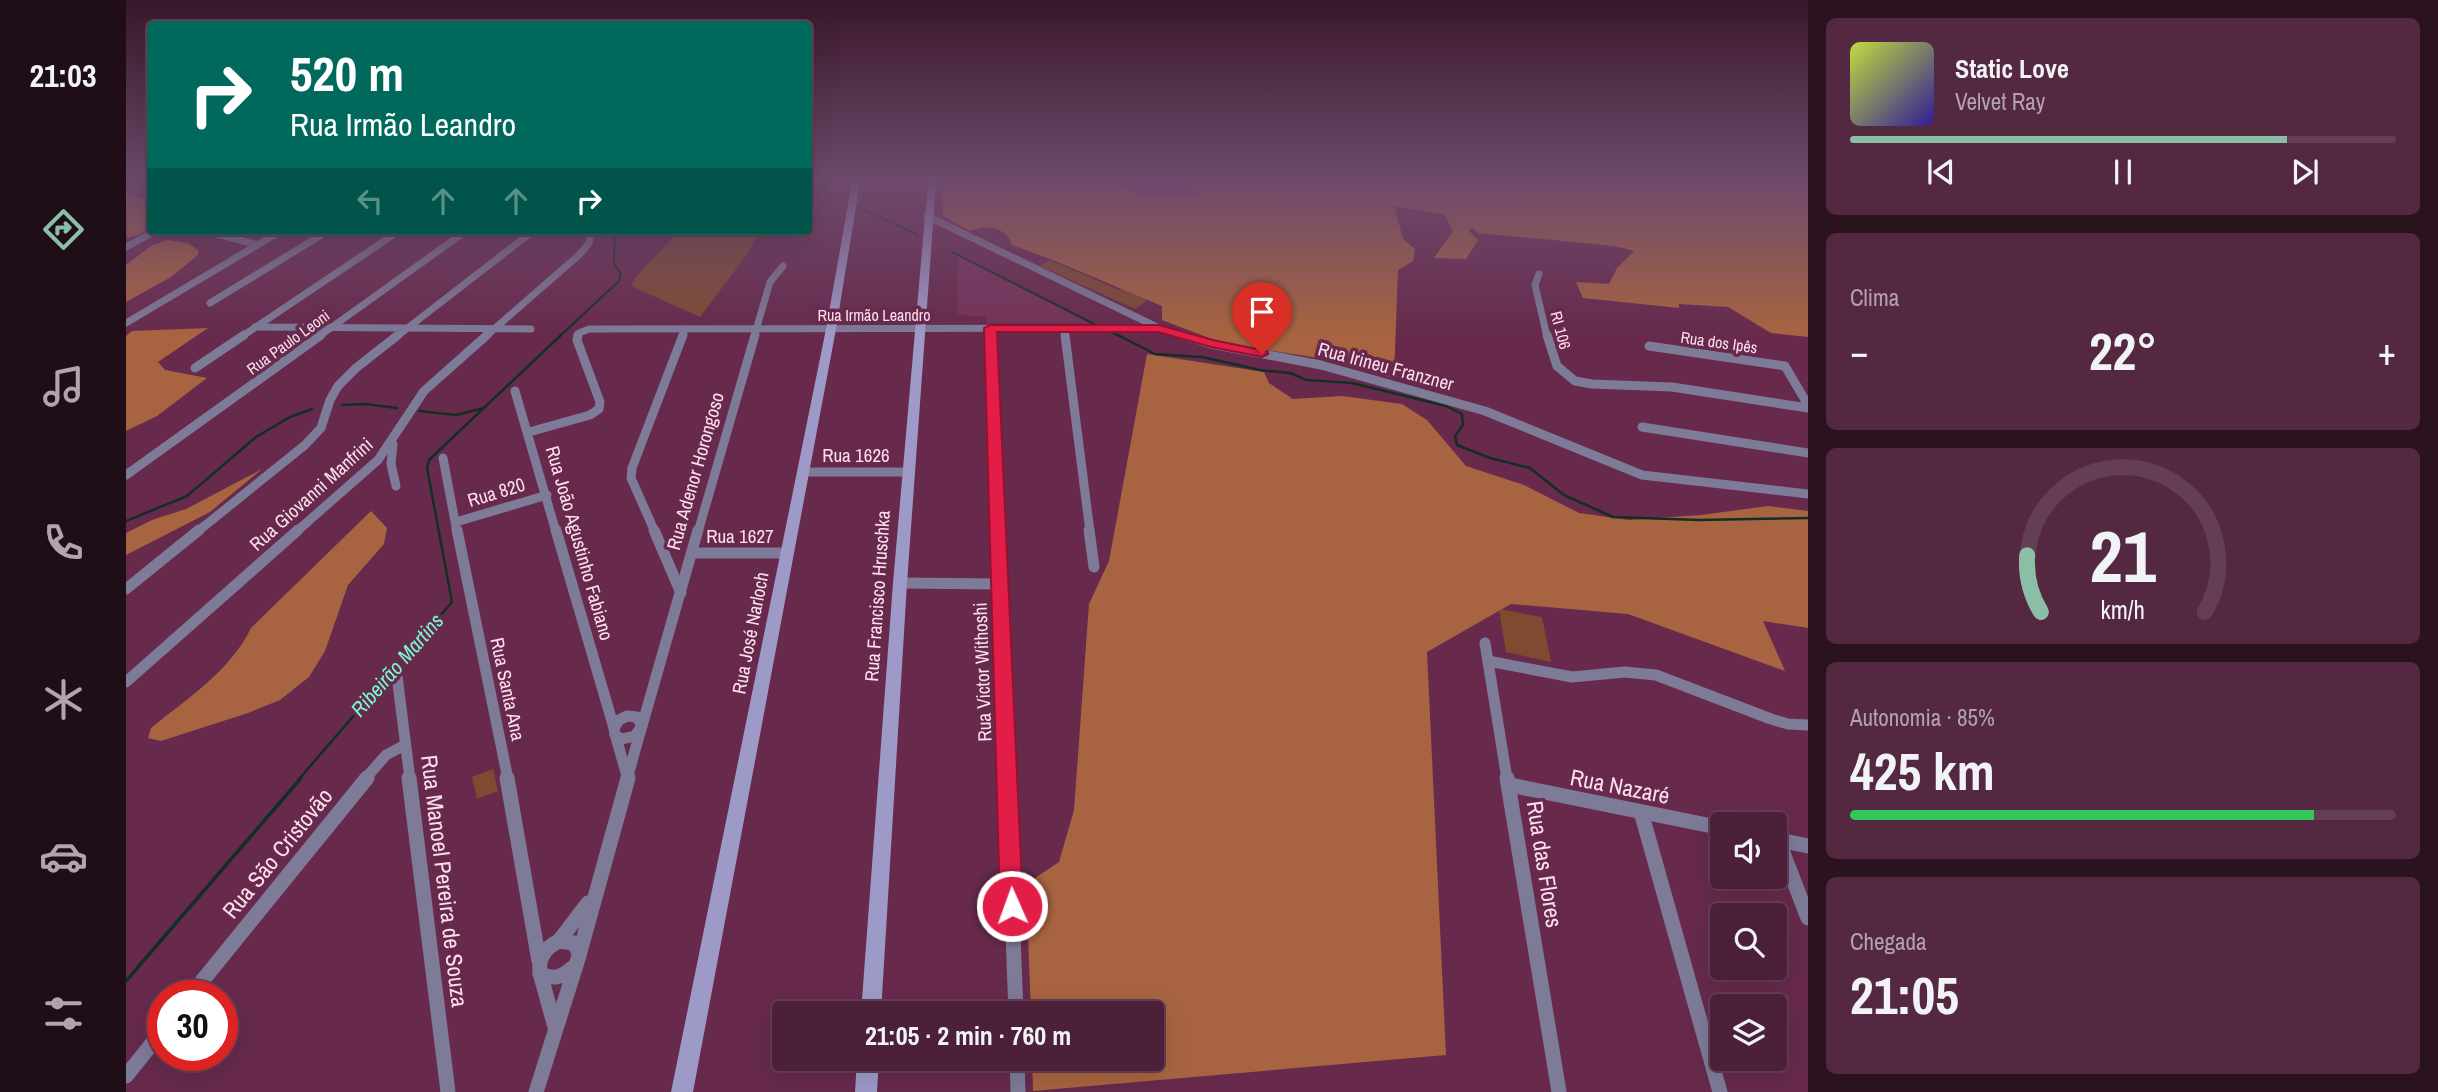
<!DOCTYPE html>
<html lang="pt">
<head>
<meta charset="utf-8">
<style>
  :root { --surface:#4d2039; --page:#542841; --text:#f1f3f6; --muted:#b3a3ae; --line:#643e53; --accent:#8abfa5 }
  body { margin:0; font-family:"Archivo Narrow",sans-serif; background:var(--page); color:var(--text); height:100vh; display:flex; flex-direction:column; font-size:26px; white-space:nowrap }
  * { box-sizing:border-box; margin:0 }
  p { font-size:23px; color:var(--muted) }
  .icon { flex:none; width:38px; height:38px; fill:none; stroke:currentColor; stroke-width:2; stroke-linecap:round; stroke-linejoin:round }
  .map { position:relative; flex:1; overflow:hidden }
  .sheet { display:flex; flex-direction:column; gap:18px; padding:18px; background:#2a121f; width:630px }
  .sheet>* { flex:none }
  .top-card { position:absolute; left:21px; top:21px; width:665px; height:214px; border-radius:7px; box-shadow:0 7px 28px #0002,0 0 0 2px var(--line); background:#00695c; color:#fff; overflow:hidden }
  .tools { position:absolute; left:1584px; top:812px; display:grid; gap:14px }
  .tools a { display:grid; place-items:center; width:77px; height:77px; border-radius:7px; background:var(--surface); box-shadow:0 7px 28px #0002,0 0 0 2px var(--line); font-size:35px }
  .speed { position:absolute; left:21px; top:980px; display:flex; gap:14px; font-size:35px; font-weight:700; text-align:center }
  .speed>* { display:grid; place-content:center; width:91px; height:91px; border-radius:50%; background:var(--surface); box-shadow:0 7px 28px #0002,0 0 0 2px var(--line); line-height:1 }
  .speed .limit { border:10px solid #d22; background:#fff; color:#111 }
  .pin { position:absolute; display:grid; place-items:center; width:60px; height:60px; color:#fff; margin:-72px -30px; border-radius:50% 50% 50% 0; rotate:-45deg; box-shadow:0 0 7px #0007 }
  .pin .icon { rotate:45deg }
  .me { position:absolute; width:77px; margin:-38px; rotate:358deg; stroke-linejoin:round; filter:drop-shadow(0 0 5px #0008) }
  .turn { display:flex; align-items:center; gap:24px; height:147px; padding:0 28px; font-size:32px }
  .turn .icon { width:91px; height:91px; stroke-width:2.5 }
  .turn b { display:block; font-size:49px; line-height:60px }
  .lanes { display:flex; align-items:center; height:66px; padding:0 28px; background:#0003; justify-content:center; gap:35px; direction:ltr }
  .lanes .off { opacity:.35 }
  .big { font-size:52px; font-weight:700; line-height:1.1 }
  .sheet .card { flex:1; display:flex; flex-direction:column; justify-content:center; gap:10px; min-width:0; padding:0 24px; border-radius:10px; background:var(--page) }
  .sheet .dial { align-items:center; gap:0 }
  .dial svg { height:182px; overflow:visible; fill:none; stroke:var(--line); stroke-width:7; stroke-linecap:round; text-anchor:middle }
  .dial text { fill:var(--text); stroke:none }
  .song { display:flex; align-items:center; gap:21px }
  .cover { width:84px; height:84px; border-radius:10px; background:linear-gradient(135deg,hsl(70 70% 55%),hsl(250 70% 35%)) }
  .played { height:7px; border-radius:4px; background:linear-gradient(90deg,var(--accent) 80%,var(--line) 80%) }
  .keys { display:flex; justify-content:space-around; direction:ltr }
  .heat { display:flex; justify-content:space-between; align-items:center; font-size:38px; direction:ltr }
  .charge { height:10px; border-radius:5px; background:linear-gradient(90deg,#34c759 85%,var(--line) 0) }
  .trip { position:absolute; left:646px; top:1001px; width:392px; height:70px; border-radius:7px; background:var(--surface); box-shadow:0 7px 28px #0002,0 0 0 2px var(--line); font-weight:700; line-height:70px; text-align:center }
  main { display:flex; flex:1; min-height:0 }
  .menu { display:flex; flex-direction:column; width:126px; justify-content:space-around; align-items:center; background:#1f0d17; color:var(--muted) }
  .menu .icon { width:49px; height:49px }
  .menu .active { color:var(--accent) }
  .menu b { font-size:32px; color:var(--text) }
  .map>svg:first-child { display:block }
  .built { fill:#763258 }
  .green { fill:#7e4b30 }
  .forest { fill:#a86440 }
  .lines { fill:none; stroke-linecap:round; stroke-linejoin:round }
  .stream-far2 { stroke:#122f25; stroke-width:2 }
  .stream-far1 { stroke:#122f25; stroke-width:2.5 }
  .stream { stroke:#122f25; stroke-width:3.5 }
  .street-far3 { stroke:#7d7b98; stroke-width:7 }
  .street-far2 { stroke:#7d7b98; stroke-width:9 }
  .street-far1 { stroke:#7d7b98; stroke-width:11 }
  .street { stroke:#7d7b98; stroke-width:15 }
  .secondary { fill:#9e9ac8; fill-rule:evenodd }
  .route { fill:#e11d48; stroke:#92132f; stroke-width:2 }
  .labels { text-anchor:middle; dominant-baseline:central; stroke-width:7; stroke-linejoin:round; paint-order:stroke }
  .far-street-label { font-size:16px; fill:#fddeed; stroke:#672a4c }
  .street-label { font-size:19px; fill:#fddeed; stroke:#672a4c }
  .water-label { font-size:21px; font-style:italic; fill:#79f9cc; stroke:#672a4c }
  .near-street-label { font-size:23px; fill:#fddeed; stroke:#672a4c }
</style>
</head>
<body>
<main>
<nav class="menu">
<b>21:03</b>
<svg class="icon active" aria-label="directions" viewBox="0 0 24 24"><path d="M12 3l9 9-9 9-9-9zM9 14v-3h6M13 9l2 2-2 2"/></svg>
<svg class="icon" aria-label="music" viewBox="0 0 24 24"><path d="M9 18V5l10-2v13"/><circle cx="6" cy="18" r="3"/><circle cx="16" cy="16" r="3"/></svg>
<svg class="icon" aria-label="phone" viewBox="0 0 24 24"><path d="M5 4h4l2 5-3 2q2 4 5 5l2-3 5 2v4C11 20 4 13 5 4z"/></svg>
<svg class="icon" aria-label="climate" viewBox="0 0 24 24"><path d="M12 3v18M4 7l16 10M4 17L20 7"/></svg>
<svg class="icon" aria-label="car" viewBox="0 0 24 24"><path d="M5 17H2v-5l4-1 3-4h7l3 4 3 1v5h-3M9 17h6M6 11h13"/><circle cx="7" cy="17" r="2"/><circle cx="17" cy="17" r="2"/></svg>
<svg class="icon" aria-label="filters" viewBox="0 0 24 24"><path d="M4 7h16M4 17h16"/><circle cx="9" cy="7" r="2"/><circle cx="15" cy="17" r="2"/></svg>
</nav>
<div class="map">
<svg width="1682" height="1092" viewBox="0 0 1682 1092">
  <rect width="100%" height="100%" fill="#672a4c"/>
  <g class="built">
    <polygon points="996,182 1062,182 1061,186 1075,193 1045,198 1003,192 994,186"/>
    <polygon points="832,256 966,323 861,323 859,316 831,315"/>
  </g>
  <g class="green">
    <polygon points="553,231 634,231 622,253 574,317 505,286 510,277"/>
    <polygon points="924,260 993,290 998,287 1024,298 1009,309 914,266"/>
    <polygon points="1373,609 1416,617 1425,662 1380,652"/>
    <polygon points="367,769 372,791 351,799 346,777"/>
  </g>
  <g class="forest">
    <path d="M 817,182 L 996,182 L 994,186 C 1019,199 1046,198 1074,193 L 1061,186 L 1062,182 L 1682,182 L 1682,337 L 1645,333 L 1602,307 L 1553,304 L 1553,308 L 1457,298 L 1450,282 L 1483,284 L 1491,268 L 1508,251 L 1489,246 L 1352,233 L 1347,228 L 1342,230 L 1352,240 L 1340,259 L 1308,258 L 1327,231 L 1318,214 L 1268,206 L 1277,239 L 1289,249 L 1287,261 L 1272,270 L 1268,378 L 1199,359 L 1096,343 L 1036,320 L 1036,306 L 927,260 L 886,245 C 881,227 860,224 844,231 L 817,216 Z"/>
    <polygon points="0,195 24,201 24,225 15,234 1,238"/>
    <polygon points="42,240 62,243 72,250 72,255 45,277 0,302 0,265 26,245"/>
    <polygon points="82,328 32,362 39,370 81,378 31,416 0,431 0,336 6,331"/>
    <polygon points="1021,354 1138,372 1143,383 1167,399 1216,396 1276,404 1301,420 1340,466 1398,485 1453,513 1503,520 1575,515 1642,506 1682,511 1682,628 1637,621 1659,671 1502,614 1385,604 1301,652 1320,1055 907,1091 906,1059 1026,1059 1026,1013 905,1013 900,884 933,862 948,810 963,604 983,561"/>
    <polygon points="136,469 84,512 0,555 0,533 26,520 60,509"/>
    <path d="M 245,511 L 261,528 L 258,544 L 222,585 L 199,651 L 183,677 L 154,700 L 122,713 L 35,741 L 22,738 L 25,728 C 62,698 104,671 125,628 Z"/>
  </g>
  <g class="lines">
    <g class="stream-far2">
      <polyline points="700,182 698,191 723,203"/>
      <polyline points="732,207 792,235"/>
      <polyline points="826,252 972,326"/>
      <polyline points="985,332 995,337"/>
      <polyline points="433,337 493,281 495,274 488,264 489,231"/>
    </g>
    <g class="stream-far1">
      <polyline points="992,335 1029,354 1076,357 1134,370 1164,373 1181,380 1226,383 1320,406 1336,414 1337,425 1329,436 1331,445 1364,458 1404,468 1438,495 1487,517 1573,520 1682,518"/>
      <polyline points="216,405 239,404 271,408"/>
      <polyline points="293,411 330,415 358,408"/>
      <polyline points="0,521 61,496 130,437 164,417 186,409"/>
      <polyline points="173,779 326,602 301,468 303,460 435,335"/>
    </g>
    <polyline class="stream" points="0,981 175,778"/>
    <g class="street-far3">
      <polyline points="801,216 1033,328 1063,337"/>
      <polyline points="80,231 131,245"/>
      <polyline points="0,247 30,231"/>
      <polyline points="1413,274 1409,285 1421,337"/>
      <polyline points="84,303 202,231"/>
      <polyline points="0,323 155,231"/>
      <polyline points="129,327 405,329"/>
      <polyline points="938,328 939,337"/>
      <polyline points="864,329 864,337"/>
      <polyline points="115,337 273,231"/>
      <polyline points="192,337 340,231"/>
      <polyline points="270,337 407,231"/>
      <polyline points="359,337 454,254 463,243 466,231"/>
      <polyline points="452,337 453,333 463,329 1030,328"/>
      <polyline points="556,337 559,329"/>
      <polyline points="628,337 644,282 657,266"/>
    </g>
    <g class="street-far2">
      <polyline points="864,335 872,532"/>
      <polyline points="939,335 964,532"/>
      <polyline points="1057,335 1085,344 1195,365 1359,411 1516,475 1682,494"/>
      <polyline points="1421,335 1431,366 1449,381 1466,384 1546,387 1682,408"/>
      <polyline points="1523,346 1659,366 1682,405"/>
      <polyline points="69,368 118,335"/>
      <polyline points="389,391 430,532"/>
      <polyline points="1516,427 1682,453"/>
      <polyline points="403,432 464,415 473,409 474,402 451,340 452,335"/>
      <polyline points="267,444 265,464 270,486"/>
      <polyline points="317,458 331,532"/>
      <polyline points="677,472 783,472"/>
      <polyline points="0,475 195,335"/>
      <polyline points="330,522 421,495"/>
      <polyline points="71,532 179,445 195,428 204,400 212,386 230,368 272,335"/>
      <polyline points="170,532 252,460 298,391 361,335"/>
      <polyline points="529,532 505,478 506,468 557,335"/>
      <polyline points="572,532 629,335"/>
    </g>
    <g class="street-far1">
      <polyline points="331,530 382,779"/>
      <polyline points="430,530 488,728"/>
      <polyline points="528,530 555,593"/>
      <polyline points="872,530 881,779"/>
      <polyline points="963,530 968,567"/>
      <polyline points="567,553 660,553"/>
      <polyline points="774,583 874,584"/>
      <polyline points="0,589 73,530"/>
      <polyline points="1359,643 1381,779"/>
      <polyline points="1362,661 1446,677 1499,672 1530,675 1645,719 1662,724 1682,725"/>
      <polyline points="271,676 284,779"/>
      <polyline points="0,682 172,530"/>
      <polygon points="501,716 511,717 516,726 509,736 496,739 489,735 488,728 493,720"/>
      <polyline points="516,726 572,530"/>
      <polyline points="489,734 501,776"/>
      <polyline points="239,779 260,755 279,745"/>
      <polyline points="501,779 515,729"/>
    </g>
    <g class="street">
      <polyline points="283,778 322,1092"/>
      <polyline points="381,778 413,961"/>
      <polyline points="881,778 890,1013"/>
      <polyline points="1381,778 1433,1092"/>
      <polyline points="1384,785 1596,828"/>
      <polyline points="1515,812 1594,1092"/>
      <polyline points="1648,839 1682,846"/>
      <polyline points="1652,840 1682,918"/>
      <polyline points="433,941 462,903"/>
      <path d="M 446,968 C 435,978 427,980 414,973 C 412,957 419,948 433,941 L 448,943 L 453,953"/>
      <polyline points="414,973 429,1027"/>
      <polyline points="64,996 241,778"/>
      <polyline points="891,1059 892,1092"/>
      <polyline points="0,1076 37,1030"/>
      <polyline points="410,1092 452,959 502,778"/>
    </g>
    <g class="secondary">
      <polygon points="726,182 734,182 710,329 567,1092 545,1092 700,329"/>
      <polygon points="802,182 810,182 781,583 755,1013 735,1013 767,583"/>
      <polygon points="731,1059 753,1059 751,1092 729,1092"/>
    </g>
  </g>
  <linearGradient id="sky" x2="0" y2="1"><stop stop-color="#39172a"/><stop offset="0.54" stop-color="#6e4a6c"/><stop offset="1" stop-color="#6e4a6c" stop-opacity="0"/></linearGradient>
  <rect width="1682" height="335" fill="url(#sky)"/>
  <polygon class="route" points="1033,325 1087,340 1141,351 1142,354 1136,357 1085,347 1032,332 871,332 897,906 893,914 886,917 878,914 874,906 858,328 864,325"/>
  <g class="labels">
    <g class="far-street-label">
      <text x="748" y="315">Rua Irmão Leandro</text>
      <text transform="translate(1435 330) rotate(75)">RI 106</text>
      <text transform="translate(162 342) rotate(-36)">Rua Paulo Leoni</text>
      <text transform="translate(1593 342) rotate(8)">Rua dos Ipês</text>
    </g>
    <g class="street-label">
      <text transform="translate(1260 366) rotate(15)">Rua Irineu Franzner</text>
      <text x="730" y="455">Rua 1626</text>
      <text transform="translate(569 471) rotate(-74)">Rua Adenor Horongoso</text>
      <text transform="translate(370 492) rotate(-17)">Rua 820</text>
      <text transform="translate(185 494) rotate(-42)">Rua Giovanni Manfrini</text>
      <text x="614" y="536">Rua 1627</text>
      <text transform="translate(454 543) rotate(74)">Rua João Agustinho Fabiano</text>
      <text transform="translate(751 596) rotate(-86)">Rua Francisco Hruschka</text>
      <text transform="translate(624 633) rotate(-79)">Rua José Narloch</text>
      <text transform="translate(856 672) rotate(-92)">Rua Victor Withoshi</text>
      <text transform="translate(382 689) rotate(78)">Rua Santa Ana</text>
    </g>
    <g class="water-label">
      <text transform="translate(271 665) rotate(-49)">Ribeirão Martins</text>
    </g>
    <g class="near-street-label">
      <text transform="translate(1494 786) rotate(11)">Rua Nazaré</text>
      <text transform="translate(151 853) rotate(-51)">Rua São Cristovão</text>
      <text transform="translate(1419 864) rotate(81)">Rua das Flores</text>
      <text transform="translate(319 881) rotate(83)">Rua Manoel Pereira de Souza</text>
    </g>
  </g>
</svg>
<div class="tools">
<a><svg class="icon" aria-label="sound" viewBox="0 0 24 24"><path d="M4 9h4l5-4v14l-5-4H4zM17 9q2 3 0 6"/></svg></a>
<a><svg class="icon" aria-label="search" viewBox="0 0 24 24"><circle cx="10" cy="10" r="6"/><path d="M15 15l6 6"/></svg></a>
<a><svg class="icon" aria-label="layers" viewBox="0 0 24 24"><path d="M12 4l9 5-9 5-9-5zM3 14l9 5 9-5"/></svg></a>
</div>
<div class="speed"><div class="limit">30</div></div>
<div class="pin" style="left:1136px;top:354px;background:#d93025"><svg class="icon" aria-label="arrive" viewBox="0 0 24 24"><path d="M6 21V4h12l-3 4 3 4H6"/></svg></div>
<svg class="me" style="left:886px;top:906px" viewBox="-20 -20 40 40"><circle r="17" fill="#e11d48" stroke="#fff" stroke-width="3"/><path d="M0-11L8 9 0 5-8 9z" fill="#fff"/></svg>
<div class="trip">21:05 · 2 min · 760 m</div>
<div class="top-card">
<div class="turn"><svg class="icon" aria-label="right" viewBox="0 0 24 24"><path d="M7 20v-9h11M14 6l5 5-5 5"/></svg><div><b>520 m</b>Rua Irmão Leandro</div></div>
<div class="lanes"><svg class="icon off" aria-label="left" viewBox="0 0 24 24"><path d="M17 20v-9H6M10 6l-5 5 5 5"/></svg><svg class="icon off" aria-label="ahead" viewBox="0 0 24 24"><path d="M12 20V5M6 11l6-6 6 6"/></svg><svg class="icon off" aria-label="ahead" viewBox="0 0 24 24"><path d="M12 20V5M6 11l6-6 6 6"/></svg><svg class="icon" aria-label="right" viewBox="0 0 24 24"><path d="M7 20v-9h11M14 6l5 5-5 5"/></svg></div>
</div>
</div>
<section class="sheet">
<div class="card">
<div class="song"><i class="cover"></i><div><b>Static Love</b><p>Velvet Ray</p></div></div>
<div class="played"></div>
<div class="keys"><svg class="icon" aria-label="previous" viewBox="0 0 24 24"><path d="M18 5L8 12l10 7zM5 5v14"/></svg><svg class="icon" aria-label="pause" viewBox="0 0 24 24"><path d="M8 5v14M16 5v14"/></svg><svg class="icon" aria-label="next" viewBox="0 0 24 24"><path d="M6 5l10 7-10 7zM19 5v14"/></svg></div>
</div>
<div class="card"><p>Clima</p>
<div class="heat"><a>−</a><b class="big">22°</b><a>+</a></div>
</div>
<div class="card dial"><svg viewBox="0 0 100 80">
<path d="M14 69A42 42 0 1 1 86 69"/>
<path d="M14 69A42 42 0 0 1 8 44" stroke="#8abfa5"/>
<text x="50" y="56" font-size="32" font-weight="700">21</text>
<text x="50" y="72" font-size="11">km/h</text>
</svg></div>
<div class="card"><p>Autonomia · 85%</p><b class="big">425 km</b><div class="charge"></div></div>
<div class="card"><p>Chegada</p><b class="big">21:05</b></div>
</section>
</main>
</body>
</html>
